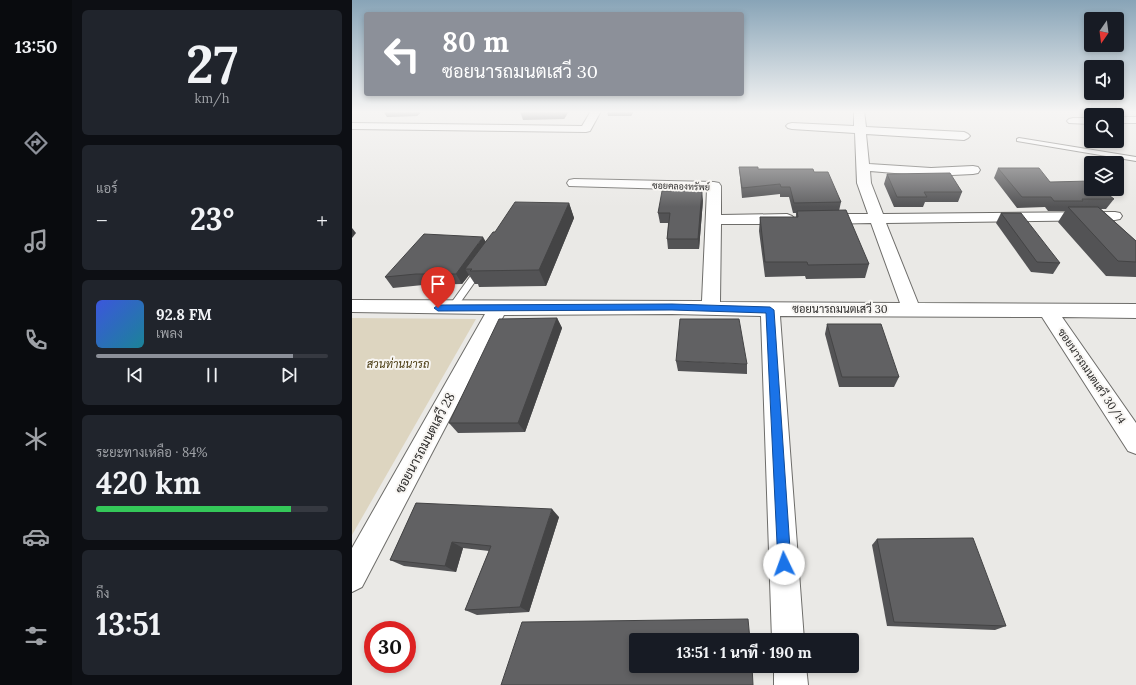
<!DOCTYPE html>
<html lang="th">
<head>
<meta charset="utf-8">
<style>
  :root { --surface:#171b24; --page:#20242c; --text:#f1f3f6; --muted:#9ea1a6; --line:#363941; --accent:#8c9099 }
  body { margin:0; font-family:Lora,Sarabun,serif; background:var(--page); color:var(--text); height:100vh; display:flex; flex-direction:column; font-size:15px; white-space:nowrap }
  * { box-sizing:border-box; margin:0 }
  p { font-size:13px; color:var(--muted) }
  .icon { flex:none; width:22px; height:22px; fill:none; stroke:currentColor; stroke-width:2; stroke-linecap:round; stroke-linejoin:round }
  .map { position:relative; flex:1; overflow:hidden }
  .details { display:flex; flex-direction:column; gap:10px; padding:10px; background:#0d0f14; width:280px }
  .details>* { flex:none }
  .hud { position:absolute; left:12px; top:12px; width:380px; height:84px; border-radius:4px; box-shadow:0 2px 6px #0003; background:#8c9099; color:#fff; overflow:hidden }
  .needle { width:26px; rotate:194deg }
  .buttons { position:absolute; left:732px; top:12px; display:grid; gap:8px }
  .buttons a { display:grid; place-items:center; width:40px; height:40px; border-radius:4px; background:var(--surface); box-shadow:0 2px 6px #0003; font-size:20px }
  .speed { position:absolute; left:12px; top:621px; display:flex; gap:8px; font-size:20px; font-weight:700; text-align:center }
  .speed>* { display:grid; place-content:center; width:52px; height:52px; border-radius:50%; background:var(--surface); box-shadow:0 2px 6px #0003; line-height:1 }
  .speed .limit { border:6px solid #d22; background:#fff; color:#111 }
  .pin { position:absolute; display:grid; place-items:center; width:34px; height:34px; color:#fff; margin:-41px -17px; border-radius:50% 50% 50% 0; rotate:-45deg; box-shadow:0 0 4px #0007 }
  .pin .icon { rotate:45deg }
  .me { position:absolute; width:44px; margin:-22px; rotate:357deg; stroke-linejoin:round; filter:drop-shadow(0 0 3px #0008) }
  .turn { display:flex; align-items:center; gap:14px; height:84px; padding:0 12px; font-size:18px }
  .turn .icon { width:52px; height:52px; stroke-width:2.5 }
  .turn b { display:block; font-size:28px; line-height:34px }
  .big { font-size:30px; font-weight:800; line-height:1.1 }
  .details .widget { flex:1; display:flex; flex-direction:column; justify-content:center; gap:6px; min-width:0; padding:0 14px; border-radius:6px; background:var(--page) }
  .details .dial { align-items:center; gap:0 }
  .dial b { font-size:52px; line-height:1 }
  .song { display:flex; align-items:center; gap:12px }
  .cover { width:48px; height:48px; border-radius:6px; background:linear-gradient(135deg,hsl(230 70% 55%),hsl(190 70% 35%)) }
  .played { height:4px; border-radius:2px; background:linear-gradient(90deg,var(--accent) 85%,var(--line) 85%) }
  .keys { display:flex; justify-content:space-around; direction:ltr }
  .heat { display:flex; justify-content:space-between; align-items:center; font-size:22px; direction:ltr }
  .charge { height:6px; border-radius:3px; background:linear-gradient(90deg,#34c759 84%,var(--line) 0) }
  .trip { position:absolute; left:277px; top:633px; width:230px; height:40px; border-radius:4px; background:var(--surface); box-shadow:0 2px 6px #0003; font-weight:800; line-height:40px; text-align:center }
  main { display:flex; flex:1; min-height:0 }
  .menu { display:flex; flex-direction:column; width:72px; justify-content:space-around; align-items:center; background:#090b0e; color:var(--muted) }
  .menu .icon { width:28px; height:28px }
  .menu .selected { color:var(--accent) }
  .menu b { font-size:18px; color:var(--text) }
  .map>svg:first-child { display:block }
  .green { fill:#ddd5c0 }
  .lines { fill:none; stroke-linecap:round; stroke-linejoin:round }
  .service-casing { stroke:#6e6d6a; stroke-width:2 }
  .minor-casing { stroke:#6e6d6a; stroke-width:2 }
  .service { fill:#fff; fill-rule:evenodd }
  .minor { fill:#fff; fill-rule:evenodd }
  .wall { fill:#535355 }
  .shaded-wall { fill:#444445 }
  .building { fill:#616163; stroke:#444445 }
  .route { fill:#1a73e8; stroke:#114b97 }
  .labels { text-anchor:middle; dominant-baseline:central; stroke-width:4; stroke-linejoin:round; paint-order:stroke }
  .far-street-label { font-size:9px; fill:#2d2c2b; stroke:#f8f6f3 }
  .street-label { font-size:11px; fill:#2d2c2b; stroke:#f8f6f3 }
  .park-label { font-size:11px; font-style:italic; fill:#48390f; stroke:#f8f6f3 }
  .near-street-label { font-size:13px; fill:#2d2c2b; stroke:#f8f6f3 }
</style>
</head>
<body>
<main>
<nav class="menu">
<b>13:50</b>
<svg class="icon selected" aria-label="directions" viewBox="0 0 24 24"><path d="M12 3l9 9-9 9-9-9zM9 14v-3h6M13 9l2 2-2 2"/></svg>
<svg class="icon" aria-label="music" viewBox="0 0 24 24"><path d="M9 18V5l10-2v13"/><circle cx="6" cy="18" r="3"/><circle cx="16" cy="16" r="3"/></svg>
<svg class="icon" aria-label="phone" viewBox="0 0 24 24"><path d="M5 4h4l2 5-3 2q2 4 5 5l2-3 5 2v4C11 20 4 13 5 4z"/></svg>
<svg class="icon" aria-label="climate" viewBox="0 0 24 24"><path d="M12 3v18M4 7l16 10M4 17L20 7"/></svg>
<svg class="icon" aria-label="car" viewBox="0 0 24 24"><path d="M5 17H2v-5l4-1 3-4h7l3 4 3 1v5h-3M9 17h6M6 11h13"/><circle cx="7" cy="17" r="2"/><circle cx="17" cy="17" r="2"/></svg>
<svg class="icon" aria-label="filters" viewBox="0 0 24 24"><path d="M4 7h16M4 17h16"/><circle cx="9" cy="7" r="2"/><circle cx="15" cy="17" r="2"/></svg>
</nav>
<section class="details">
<div class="widget dial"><b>27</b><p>km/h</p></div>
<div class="widget"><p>แอร์</p>
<div class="heat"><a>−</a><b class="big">23°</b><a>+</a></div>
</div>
<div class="widget">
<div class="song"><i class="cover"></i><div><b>92.8 FM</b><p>เพลง</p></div></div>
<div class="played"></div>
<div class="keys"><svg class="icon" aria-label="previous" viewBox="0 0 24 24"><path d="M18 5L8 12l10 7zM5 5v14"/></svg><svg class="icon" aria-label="pause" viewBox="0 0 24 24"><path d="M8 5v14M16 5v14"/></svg><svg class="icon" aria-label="next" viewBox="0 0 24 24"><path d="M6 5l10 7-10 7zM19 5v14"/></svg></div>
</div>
<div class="widget"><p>ระยะทางเหลือ · 84%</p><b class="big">420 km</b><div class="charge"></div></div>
<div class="widget"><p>ถึง</p><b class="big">13:51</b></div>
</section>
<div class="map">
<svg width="784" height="685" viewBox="0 0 784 685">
  <rect width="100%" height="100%" fill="#eae9e6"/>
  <polygon class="green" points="0,318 124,319 0,535"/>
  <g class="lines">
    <defs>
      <g id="service">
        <polygon points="667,138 784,157 784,161 665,141 665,139"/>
        <polygon points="128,266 132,269 103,310 97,310 95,308 97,306 125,267"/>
      </g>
      <g id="minor">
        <polygon points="239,111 249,111 238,131 234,132 0,129 0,123 230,126"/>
        <polygon points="502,111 512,111 514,127 612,132 616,134 618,136 616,138 612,140 514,134 517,164 579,168 621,166 626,167 628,170 626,173 621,174 579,176 518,171 519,183 531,214 763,212 768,213 770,216 768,219 763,220 534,223 566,303 784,304 784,318 710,317 784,423 784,454 776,451 690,317 428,316 452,640 420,640 409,316 320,314 152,315 10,587 0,592 0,548 133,314 0,312 0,300 350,301 355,190 217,186 215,183 217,180 222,179 362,182 367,183 369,186 369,215 435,214 440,216 443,219 440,222 435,224 369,224 368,302 548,303 519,223 471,224 466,222 463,219 466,216 471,214 516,214 505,183 503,133 440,129 436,128 434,126 436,124 440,123 502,126"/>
        <rect x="765" y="117" width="19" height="6"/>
        <polygon points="721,118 739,118 739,124 717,123 715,121 717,119"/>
        <polygon points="422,666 454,666 456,685 422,685"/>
      </g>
    </defs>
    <use href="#service" class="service-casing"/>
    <use href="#minor" class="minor-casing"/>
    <use href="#service" class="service"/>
    <use href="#minor" class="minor"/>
  </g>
  <g class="wall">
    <polygon points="31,111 70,111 65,116 35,117"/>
    <polygon points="168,111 217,111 212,119 171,120"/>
    <polygon points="255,111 282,111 279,116 256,116"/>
    <polygon points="387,167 406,169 462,172 489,202 487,211 517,264 513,278 454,279 453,276 413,277 407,231 408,217 444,217 444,213 441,213 437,197 428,197 428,194 390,198 388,177"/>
    <polygon points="646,168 762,199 754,209 749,209 784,241 784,277 754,276 706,222 713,211 696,211 693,207 665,208 642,178"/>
    <polygon points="535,174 610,192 606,202 573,202 571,207 542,207 532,184"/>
    <polygon points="351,200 347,249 316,249 315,239 316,223 308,223 306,213"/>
    <polygon points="217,203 222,218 194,286 127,287 126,284 123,284 117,275 110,284 71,285 41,288 33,277 134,242 143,232"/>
    <polygon points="649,213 708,263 701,274 679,272 644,223"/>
    <polygon points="205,318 210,328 173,432 106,433 97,423"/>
    <polygon points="475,324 547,377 542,387 487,387 473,334"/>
    <polygon points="324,361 395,364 395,374 326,371"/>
    <polygon points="64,503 207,517 177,612 125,615 113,610 137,551 111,548 104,572 52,566 38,560"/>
    <polygon points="525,539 654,626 643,630 535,626 520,545"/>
  </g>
  <g class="shaded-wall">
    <polygon points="62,111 70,111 65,116"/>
    <polygon points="210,111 217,111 212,119"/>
    <polygon points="278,111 282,111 279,116"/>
    <polygon points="350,190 351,200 347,249 346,239"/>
    <polygon points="217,203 222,218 194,286 187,270"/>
    <polygon points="0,228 4,233 0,238"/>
    <polygon points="131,237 137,247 120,269 113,269 117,275 110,284 104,274"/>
    <polygon points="205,318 210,328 173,432 166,423"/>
    <polygon points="200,509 207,517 177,612 168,607"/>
    <polygon points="100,542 111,548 104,572 93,566"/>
  </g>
  <g class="building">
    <polygon points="387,167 406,167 406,169 461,169 462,172 476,172 489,202 442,203 438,187 429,187 428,184 390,188"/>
    <polygon points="646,168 687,168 698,182 739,181 739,189 749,189 762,199 730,199 731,201 702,201 699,197 670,197"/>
    <polygon points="598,173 610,192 572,192 575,197 545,197 535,174"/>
    <polygon points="350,190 346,239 315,239 318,213 306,213 310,191"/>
    <polygon points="163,202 217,203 187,270 118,271 120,269 113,269 141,232 143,232"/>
    <polygon points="716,207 746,207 784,241 784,262 766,261"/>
    <polygon points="494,210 517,264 456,265 455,262 413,262 408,217 446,217 445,211"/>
    <polygon points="649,213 669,213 708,263 685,262"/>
    <polygon points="72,234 131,237 104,274 64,274 33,277"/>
    <polygon points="205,318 166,423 97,423 147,319"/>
    <polygon points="328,319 387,319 395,364 324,361"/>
    <polygon points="475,324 529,324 547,377 490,377"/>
    <polygon points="64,503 200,509 168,607 113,610 139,546 100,542 93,566 38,560"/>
    <polygon points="621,538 654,626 542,622 525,539"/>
    <polygon points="396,619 398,640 284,640 284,666 400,666 401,685 149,685 170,622"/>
  </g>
  <linearGradient id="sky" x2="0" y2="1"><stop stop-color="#88a4b7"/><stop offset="0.54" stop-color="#f6f5f4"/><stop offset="1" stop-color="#f6f5f4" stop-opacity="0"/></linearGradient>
  <rect width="784" height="207" fill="url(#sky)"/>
  <polygon class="route" points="320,304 418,307 422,310 439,564 437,569 432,570 428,569 426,564 414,313 320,310 86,311 82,308 86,305"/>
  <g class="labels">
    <g class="far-street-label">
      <text transform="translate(329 186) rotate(2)">ซอยคลองทรัพย์</text>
    </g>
    <g class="street-label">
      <text x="488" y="309">ซอยนารถมนตเสวี 30</text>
      <text transform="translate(740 376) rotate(56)">ซอยนารถมนตเสวี 30/14</text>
    </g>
    <g class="park-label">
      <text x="46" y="364">สวนท่านนารถ</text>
    </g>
    <g class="near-street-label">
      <text transform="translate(73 443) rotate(-62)">ซอยนารถมนตเสวี 28</text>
    </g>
  </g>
</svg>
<div class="buttons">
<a><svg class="needle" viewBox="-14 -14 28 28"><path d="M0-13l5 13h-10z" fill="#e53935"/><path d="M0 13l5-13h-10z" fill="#9ea1a6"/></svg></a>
<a><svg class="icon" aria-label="sound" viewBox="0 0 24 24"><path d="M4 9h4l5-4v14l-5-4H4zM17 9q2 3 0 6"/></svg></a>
<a><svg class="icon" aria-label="search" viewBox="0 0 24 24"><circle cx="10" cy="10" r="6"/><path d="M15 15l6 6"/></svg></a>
<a><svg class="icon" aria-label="layers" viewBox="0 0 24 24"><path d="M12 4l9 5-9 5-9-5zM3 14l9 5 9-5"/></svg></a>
</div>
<div class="speed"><div class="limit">30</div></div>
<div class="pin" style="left:86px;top:308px;background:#d93025"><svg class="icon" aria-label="arrive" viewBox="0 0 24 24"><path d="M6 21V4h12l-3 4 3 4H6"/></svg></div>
<svg class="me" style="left:432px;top:564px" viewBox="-20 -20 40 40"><circle r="19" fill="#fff"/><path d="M0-13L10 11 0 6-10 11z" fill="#1a73e8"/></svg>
<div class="trip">13:51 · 1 นาที · 190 m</div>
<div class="hud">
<div class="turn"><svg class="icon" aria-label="left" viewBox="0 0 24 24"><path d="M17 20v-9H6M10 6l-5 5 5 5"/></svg><div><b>80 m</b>ซอยนารถมนตเสวี 30</div></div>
</div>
</div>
</main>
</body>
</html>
